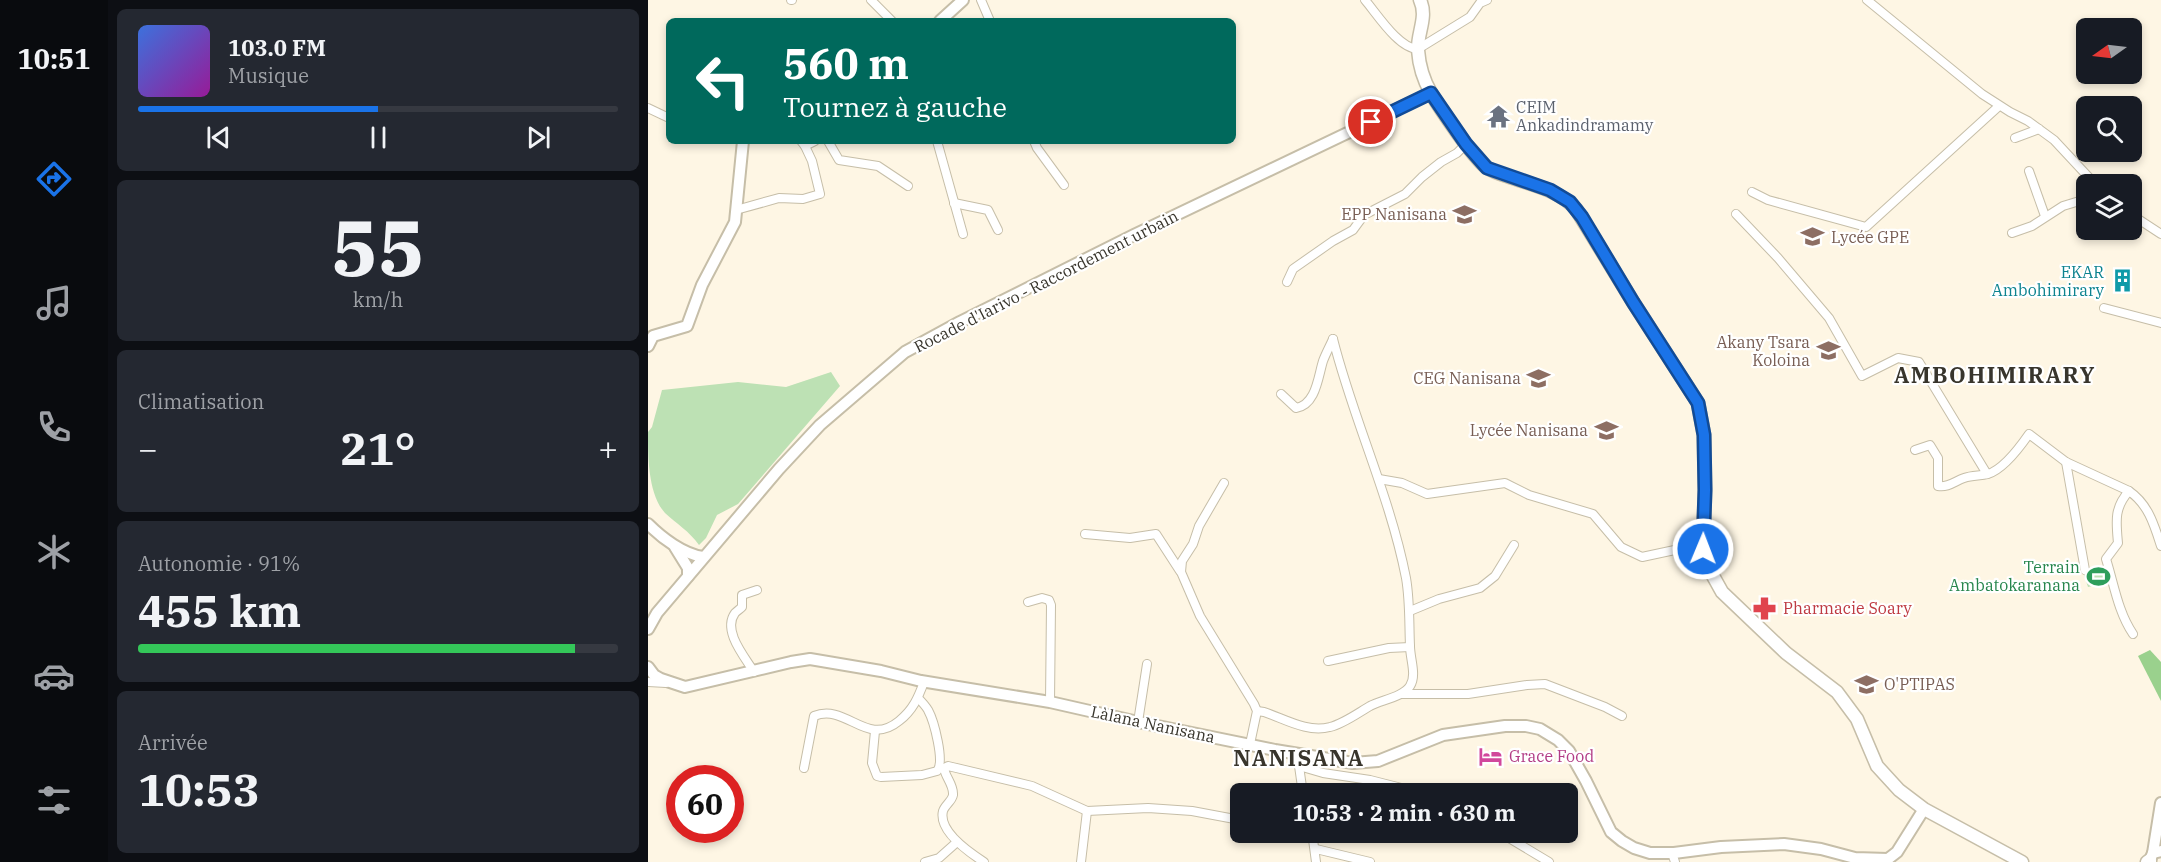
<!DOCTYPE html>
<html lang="fr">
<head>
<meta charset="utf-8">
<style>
  :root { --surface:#171b24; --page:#242831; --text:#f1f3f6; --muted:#9ea1a6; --line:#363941; --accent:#1a73e8 }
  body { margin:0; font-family:"IBM Plex Serif",serif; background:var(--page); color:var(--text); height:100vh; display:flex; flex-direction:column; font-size:22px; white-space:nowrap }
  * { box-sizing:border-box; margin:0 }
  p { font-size:20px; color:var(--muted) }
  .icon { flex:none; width:33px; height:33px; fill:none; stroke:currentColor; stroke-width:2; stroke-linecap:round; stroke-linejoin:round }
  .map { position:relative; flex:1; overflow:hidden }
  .side { display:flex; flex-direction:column; gap:9px; padding:9px; background:#0d0f14; width:540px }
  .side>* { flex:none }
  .guide { position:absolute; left:18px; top:18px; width:570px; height:126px; border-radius:9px; box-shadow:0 3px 9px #0003; background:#00695c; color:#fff; overflow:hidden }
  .needle { width:39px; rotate:256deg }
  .tools { position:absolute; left:1428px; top:18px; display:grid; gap:12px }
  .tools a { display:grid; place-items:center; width:66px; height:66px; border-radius:9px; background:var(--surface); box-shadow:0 3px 9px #0003; font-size:30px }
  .speed { position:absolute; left:18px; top:765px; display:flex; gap:12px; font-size:30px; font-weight:700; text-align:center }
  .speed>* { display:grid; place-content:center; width:78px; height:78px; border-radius:50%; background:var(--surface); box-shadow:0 3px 9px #0003; line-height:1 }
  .speed .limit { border:9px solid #d22; background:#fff; color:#111 }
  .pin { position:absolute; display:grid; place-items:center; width:51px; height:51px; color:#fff; margin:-26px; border:3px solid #fff; border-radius:50%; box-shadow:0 2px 6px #0007 }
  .me { position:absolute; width:66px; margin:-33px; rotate:1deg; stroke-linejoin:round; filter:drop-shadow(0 0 4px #0008) }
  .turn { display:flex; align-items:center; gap:21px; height:126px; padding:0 18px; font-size:27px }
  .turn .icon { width:78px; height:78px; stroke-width:2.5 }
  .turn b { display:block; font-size:42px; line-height:51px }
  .big { font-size:45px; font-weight:800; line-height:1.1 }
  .side .widget { flex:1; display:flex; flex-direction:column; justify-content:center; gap:9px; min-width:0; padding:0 21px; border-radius:9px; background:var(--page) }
  .side .dial { align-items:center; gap:0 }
  .dial b { font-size:78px; line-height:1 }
  .song { display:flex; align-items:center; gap:18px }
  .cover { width:72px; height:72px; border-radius:9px; background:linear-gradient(135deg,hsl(220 70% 55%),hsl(300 70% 35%)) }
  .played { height:6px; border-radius:3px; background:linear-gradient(90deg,var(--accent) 50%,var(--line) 50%) }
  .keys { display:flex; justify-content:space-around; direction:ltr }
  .heat { display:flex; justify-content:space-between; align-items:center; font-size:33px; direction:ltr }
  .charge { height:9px; border-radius:4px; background:linear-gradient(90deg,#34c759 91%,var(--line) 0) }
  .trip { position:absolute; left:582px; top:783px; width:348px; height:60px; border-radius:9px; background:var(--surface); box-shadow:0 3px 9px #0003; font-weight:800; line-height:60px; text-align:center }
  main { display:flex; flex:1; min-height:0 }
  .menu { display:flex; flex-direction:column; width:108px; justify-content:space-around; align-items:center; background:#090b0e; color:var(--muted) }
  .menu .icon { width:42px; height:42px }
  .menu .active { color:var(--accent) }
  .menu b { font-size:27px; color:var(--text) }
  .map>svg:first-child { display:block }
  .green { fill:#bde1b4 }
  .forest { fill:#9ad18d }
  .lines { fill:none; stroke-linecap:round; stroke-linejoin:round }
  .minor-casing { stroke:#c6bea8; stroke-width:10 }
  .tertiary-casing { stroke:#c6bea8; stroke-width:14 }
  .secondary-casing { stroke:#c6bea8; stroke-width:14 }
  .primary-casing { stroke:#c6bea8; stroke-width:15 }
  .minor { stroke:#fff; stroke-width:8 }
  .tertiary { stroke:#fff; stroke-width:10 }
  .secondary { stroke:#fff; stroke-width:10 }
  .primary { stroke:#fff; stroke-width:12 }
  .route-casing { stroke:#114b97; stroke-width:15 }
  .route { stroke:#1a73e8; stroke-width:10 }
  .labels { text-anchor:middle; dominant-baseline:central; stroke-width:4.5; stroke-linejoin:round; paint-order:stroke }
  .worship-label { font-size:16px; fill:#5b616d; stroke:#fff; text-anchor:start }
  .education-label { font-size:16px; fill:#785e54; stroke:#fff; text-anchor:end }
  .culture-label { font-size:16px; fill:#0d838f; stroke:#fff; text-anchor:end }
  .street-label { font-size:16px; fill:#38352c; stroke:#fff }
  .leisure-label { font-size:16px; fill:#27864d; stroke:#fff; text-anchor:end }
  .health-label { font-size:16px; fill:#be3a42; stroke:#fff; text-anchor:start }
  .hotel-label { font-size:16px; fill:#b23c85; stroke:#fff; text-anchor:start }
  .district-label { font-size:22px; font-weight:bold; letter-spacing:1.5px; fill:#38352c; stroke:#fff }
</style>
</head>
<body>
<main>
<nav class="menu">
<b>10:51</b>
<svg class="icon active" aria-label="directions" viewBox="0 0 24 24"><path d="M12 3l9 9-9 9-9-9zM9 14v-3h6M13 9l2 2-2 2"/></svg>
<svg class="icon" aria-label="music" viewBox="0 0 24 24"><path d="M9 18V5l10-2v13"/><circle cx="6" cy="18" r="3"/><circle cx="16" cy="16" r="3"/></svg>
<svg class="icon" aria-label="phone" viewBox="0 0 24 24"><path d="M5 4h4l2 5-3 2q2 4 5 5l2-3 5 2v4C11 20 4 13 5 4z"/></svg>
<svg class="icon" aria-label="climate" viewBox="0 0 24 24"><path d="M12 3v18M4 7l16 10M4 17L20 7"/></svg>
<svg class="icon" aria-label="car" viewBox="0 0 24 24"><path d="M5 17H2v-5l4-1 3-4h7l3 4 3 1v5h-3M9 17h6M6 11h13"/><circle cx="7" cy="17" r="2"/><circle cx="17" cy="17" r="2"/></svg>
<svg class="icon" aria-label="filters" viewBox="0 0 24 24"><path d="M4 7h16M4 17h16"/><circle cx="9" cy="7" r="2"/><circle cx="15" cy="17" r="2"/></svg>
</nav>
<section class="side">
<div class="widget">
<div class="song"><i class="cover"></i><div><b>103.0 FM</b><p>Musique</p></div></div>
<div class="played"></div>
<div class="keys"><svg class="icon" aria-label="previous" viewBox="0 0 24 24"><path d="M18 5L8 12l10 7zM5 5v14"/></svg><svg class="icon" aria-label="pause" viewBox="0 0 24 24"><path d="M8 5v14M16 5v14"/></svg><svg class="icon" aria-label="next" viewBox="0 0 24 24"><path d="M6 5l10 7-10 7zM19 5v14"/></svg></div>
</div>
<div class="widget dial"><b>55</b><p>km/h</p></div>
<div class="widget"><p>Climatisation</p>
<div class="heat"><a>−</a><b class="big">21°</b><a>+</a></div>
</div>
<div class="widget"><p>Autonomie · 91%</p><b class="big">455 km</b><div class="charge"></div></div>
<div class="widget"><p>Arrivée</p><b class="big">10:53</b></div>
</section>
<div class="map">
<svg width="1513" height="862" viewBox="0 0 1513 862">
  <rect width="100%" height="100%" fill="#fef6e4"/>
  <g class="green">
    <path d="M 183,372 L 192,386 L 90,504 L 69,515 L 58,538 L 51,545 C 41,531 29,524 17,513 C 0,494 0,457 0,432 L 4,427 L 14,390 L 90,382 L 138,387 Z"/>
    <polygon points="1460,564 1465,581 1440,587 1435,572"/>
  </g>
  <polygon class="forest" points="1502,650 1513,662 1513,701 1490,656"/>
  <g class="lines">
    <defs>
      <g id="minor">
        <polyline points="143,0 144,0"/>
        <polyline points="223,0 244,21"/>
        <polyline points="333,0 342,21"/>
        <path d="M 717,0 C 729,14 751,49 770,49 L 822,17 L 832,3 L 839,0"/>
        <polyline points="1219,0 1334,94 1362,112 1380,121 1406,140 1447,184"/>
        <polyline points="0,108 21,118"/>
        <polyline points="1367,138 1391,129"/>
        <polyline points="153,141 157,146 167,141"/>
        <polyline points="180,141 191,160 230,166 260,186"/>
        <polyline points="289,141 315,234"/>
        <polyline points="386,141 389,148 416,185"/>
        <polyline points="1381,171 1397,216"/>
        <polyline points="1104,192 1120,200 1218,227 1351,106"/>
        <polyline points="306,203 340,210 350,230"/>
        <polyline points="88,210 131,198 155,199 172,194 164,161 157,146"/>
        <polyline points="1088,214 1130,258 1181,318 1214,376 1250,358 1271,362 1339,474"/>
        <polyline points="1484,215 1513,234"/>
        <polyline points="1364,233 1384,226 1415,206 1438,199"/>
        <polyline points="639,282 645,269 685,241 705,230 716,215 757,194 774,177 793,162 809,153 818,144"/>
        <polyline points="1456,308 1513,323"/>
        <path d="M 633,394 L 648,408 C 668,405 670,377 675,361 C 678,353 682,346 685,339"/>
        <path d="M 1267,450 L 1282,445 L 1290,458 L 1290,486 C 1300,488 1307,481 1316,478 C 1324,475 1332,476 1340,474 C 1356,469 1372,447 1381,434 L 1418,462 L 1481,491 C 1500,504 1506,524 1513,546"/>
        <polyline points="1418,462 1437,570"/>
        <polyline points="731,479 754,483 779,494 857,483 881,495 945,514 973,547 994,557 1036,548 1055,549"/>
        <polyline points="576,483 551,526 545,544 534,561 533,572 552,616 606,704 609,711 602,744"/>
        <path d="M 1481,491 C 1466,508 1468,521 1470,543 L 1458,559 C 1466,584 1470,612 1485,634"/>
        <polyline points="437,534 482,538 508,534 532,571"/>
        <polyline points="380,602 394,598 401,600 403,605 402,702"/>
        <polyline points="762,611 791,599 832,588 847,576 866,545"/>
        <polyline points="680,661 741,648 762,647"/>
        <path d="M 106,672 C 97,657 74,631 87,613 C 89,611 92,609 94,607 L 94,595 L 109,590"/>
        <polyline points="0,682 18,683"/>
        <polyline points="754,694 820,694 879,685 897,684 957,707 974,716"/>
        <path d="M 609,711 L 616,712 C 637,719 659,733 682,727 C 695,724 710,713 722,706 C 733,700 755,697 762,686 C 769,675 762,659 762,646 C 761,623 762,601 758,578 C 742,496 705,419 685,339"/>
        <polyline points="490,722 499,664"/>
        <path d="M 227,731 L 224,763 L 229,776 L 233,777 L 274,775 L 289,771 C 297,762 286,721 280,710 C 277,705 274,702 270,698"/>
        <polyline points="645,753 651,766 655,794"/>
        <polyline points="651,766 675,773 722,780 777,794"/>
        <path d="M 156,768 L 166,716 C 199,703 218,748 251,721 C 265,710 270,698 276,682"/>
        <polyline points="664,832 668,862"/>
        <polyline points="851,832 901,862"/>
        <polyline points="668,849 722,862"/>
        <polyline points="1024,853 1027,862"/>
        <polyline points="277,862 291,858 309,842"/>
        <path d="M 336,862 C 322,853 290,831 295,811 C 297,805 304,801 305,795 C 306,785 297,777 296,768 L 300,766 L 384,786 L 439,811 L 500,808 L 544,811 L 592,820"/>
        <polyline points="433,862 439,811"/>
      </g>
      <g id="tertiary">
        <polyline points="292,21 315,0"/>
        <polyline points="0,346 5,336 39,326 54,285 87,222 95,141"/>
        <path d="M 0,524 C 14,538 35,554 55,557"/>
        <polyline points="27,547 40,568 40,576"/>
        <polyline points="0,667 6,675 13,679 37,687 143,662 162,659 233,671 273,681 402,702 490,722 627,750 705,763 730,761 795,735 857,726 878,726 892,729 910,740 921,751 938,781 963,832 974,841 986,848 1002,853 1026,853 1073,847 1136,844 1173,849 1207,858 1240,859 1249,852 1276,809"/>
        <polyline points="1505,853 1513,803"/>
      </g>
      <g id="secondary">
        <polyline points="0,629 9,613 131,469 172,425 257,352 312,322 486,235 783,93"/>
        <polyline points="1501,862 1505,853 1513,851"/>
      </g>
      <g id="primary">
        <path d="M 772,0 C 780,17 769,33 770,50 C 771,64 776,81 783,93 C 792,109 825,157 838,167 C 844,171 852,174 859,176 C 883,185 910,189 928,209 L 985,302 L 1050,403 L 1056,435 L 1057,490 L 1055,549 L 1064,574 L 1074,592 L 1138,653 L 1189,692 L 1209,719 L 1229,766 L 1251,790 L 1276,809 L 1374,862"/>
        <polyline points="1499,862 1502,860 1502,862"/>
      </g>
    </defs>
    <use href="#minor" class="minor-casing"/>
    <use href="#tertiary" class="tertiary-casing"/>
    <use href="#secondary" class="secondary-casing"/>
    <use href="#primary" class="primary-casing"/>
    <use href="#minor" class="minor"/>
    <use href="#tertiary" class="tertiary"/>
    <use href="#secondary" class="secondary"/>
    <use href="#primary" class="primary"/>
  </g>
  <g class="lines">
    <defs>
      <polyline id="route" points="723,122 783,93 818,144 839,168 902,190 922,202 934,217 985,302 1050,403 1056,435 1057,490 1055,549"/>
    </defs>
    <use href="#route" class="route-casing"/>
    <use href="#route" class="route"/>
  </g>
  <defs>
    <symbol id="temple-bare" viewBox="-9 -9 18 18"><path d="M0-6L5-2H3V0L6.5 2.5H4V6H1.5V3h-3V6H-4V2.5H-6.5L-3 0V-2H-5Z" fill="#6b7280" stroke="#fff" stroke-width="2.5" paint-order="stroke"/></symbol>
    <symbol id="school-bare" viewBox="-9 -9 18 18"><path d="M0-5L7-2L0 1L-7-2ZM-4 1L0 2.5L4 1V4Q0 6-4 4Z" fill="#8d6e63" stroke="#fff" stroke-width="2.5" paint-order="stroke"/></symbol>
    <symbol id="building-bare" viewBox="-9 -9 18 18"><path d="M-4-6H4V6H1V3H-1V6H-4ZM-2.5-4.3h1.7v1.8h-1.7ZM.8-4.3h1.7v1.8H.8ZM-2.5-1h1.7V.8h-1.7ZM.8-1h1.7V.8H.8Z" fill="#0f9aa8" stroke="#fff" stroke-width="2.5" paint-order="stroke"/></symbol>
    <symbol id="stadium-bare" viewBox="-9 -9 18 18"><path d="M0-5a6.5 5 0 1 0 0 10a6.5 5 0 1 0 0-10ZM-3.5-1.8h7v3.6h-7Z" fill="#2e9e5b" stroke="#fff" stroke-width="2.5" paint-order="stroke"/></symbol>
    <symbol id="pharmacy-bare" viewBox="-9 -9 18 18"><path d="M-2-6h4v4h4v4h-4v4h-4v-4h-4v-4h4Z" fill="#e0444e" stroke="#fff" stroke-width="2.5" paint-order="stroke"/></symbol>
    <symbol id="hotel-bare" viewBox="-9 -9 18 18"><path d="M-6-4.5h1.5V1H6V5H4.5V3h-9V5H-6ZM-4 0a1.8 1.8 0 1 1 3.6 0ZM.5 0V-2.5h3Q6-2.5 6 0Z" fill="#d1479c" stroke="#fff" stroke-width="2.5" paint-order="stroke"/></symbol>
  </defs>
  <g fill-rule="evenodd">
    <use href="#temple-bare" x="834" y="100" width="33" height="33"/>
    <use href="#school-bare" x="800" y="198" width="33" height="33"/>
    <use href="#school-bare" x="1148" y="220" width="33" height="33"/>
    <use href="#building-bare" x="1458" y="264" width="33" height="33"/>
    <use href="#school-bare" x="1164" y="334" width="33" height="33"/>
    <use href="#school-bare" x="874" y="362" width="33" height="33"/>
    <use href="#school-bare" x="942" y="414" width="33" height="33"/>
    <use href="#stadium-bare" x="1434" y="560" width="33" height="33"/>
    <use href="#pharmacy-bare" x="1100" y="592" width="33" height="33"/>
    <use href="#school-bare" x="1202" y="668" width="33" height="33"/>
    <use href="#hotel-bare" x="826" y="740" width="33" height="33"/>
  </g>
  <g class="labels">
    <g class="worship-label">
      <text x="868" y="107">CEIM<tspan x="868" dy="18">Ankadindramamy</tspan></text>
    </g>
    <g class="education-label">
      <text x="799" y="214">EPP Nanisana</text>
      <text x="1183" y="237" text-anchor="start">Lycée GPE</text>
      <text x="1162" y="342">Akany Tsara<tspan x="1162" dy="18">Koloina</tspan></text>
      <text x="873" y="378">CEG Nanisana</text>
      <text x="940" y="430">Lycée Nanisana</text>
      <text x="1236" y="684" text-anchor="start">O'PTIPAS</text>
    </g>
    <g class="culture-label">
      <text x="1456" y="272">EKAR<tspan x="1456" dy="18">Ambohimirary</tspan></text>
    </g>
    <g class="street-label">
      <text transform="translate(398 281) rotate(-27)">Rocade d'Iarivo - Raccordement urbain</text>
      <text transform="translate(505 724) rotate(12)">Làlana Nanisana</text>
    </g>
    <g class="leisure-label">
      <text x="1432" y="567">Terrain<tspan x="1432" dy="18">Ambatokaranana</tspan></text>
    </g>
    <g class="health-label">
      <text x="1135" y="608">Pharmacie Soary</text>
    </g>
    <g class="hotel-label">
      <text x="861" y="756">Grace Food</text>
    </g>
    <g class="district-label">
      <text x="1347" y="374">AMBOHIMIRARY</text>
      <text x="651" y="757">NANISANA</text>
    </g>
  </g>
</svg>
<div class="tools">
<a><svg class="needle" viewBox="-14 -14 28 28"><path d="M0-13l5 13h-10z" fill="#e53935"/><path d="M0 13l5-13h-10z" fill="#9ea1a6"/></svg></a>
<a><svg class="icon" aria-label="search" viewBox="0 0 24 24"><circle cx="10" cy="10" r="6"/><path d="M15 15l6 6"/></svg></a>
<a><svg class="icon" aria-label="layers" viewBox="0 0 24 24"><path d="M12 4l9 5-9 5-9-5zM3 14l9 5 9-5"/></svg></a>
</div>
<div class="speed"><div class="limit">60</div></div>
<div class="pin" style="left:723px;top:122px;background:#d93025"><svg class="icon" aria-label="arrive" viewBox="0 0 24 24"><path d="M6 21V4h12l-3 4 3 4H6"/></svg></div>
<svg class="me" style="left:1055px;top:549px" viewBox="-20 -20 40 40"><circle r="17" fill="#1a73e8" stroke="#fff" stroke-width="3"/><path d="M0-11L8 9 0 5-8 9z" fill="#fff"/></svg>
<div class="trip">10:53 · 2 min · 630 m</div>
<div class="guide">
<div class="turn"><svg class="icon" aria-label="left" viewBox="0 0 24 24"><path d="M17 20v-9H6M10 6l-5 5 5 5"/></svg><div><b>560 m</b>Tournez à gauche</div></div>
</div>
</div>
</main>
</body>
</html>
